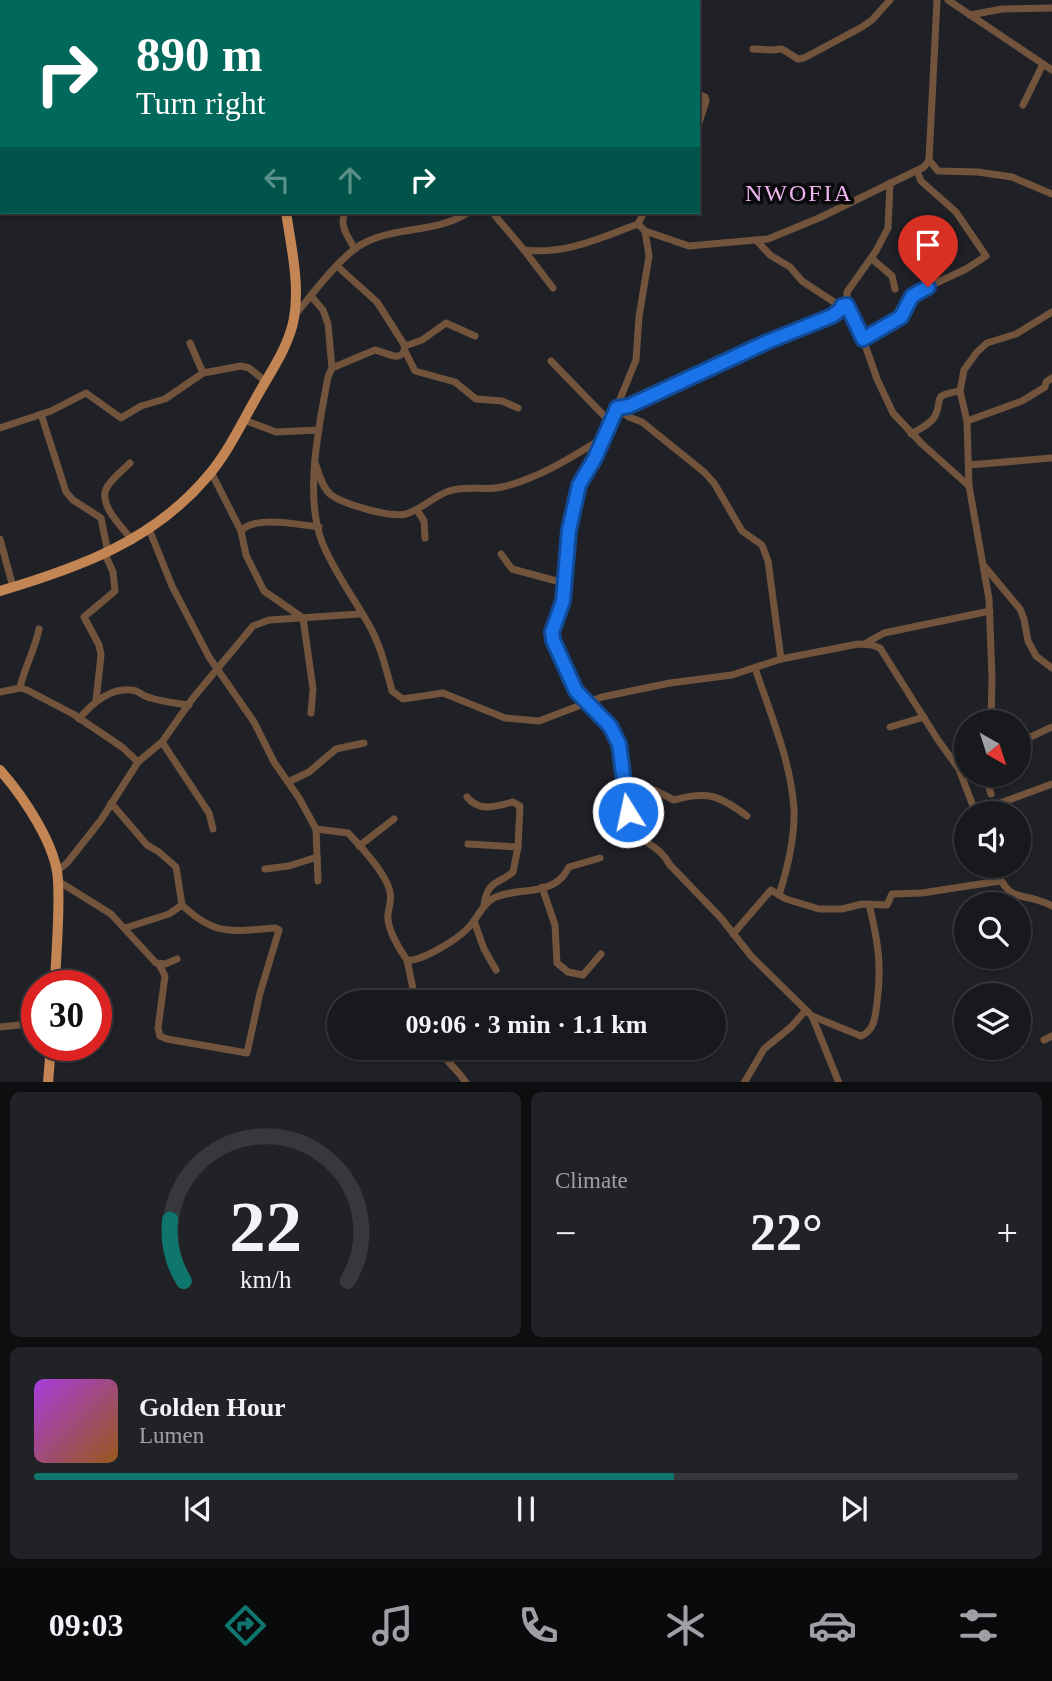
<!DOCTYPE html>
<html lang="en">
<head>
<meta charset="utf-8">
<style>
  :root { --surface:#17191d; --page:#202226; --text:#f1f3f6; --muted:#9ea0a4; --line:#36383b; --accent:#0f766e }
  body { margin:0; font-family:"Times New Roman",serif; background:var(--page); color:var(--text); height:100vh; display:flex; flex-direction:column; font-size:26px; white-space:nowrap }
  * { box-sizing:border-box; margin:0 }
  p { font-size:23px; color:var(--muted) }
  .icon { flex:none; width:38px; height:38px; fill:none; stroke:currentColor; stroke-width:2; stroke-linecap:round; stroke-linejoin:round }
  .map { position:relative; height:1082px; overflow:hidden }
  .panel { display:flex; flex-direction:column; gap:10px; padding:10px; background:#0d0e10; flex:1 }
  .panel>* { flex:none }
  .guide { position:absolute; left:0px; top:0px; width:700px; height:214px; box-shadow:0 2px 5px #0004,0 0 0 2px var(--line); background:#00695c; color:#fff; overflow:hidden }
  .needle { width:46px; rotate:141deg }
  .tools { position:absolute; left:954px; top:710px; display:grid; gap:14px }
  .tools a { display:grid; place-items:center; width:77px; height:77px; border-radius:50%; background:var(--surface); box-shadow:0 2px 5px #0004,0 0 0 2px var(--line); font-size:35px }
  .speed { position:absolute; left:21px; top:970px; display:flex; gap:14px; font-size:35px; font-weight:700; text-align:center }
  .speed>* { display:grid; place-content:center; width:91px; height:91px; border-radius:50%; background:var(--surface); box-shadow:0 2px 5px #0004,0 0 0 2px var(--line); line-height:1 }
  .speed .limit { border:10px solid #d22; background:#fff; color:#111 }
  .pin { position:absolute; display:grid; place-items:center; width:60px; height:60px; color:#fff; margin:-72px -30px; border-radius:50% 50% 50% 0; rotate:-45deg; box-shadow:0 0 7px #0007 }
  .pin .icon { rotate:45deg }
  .me { position:absolute; width:77px; margin:-38px; rotate:350deg; stroke-linejoin:round; filter:drop-shadow(0 0 5px #0008) }
  .turn { display:flex; align-items:center; gap:24px; height:147px; padding:0 21px; font-size:32px }
  .turn .icon { width:91px; height:91px; stroke-width:2.5 }
  .turn b { display:block; font-size:49px; line-height:60px }
  .lanes { display:flex; align-items:center; height:66px; padding:0 21px; background:#0003; justify-content:center; gap:35px; direction:ltr }
  .lanes .off { opacity:.35 }
  .big { font-size:52px; font-weight:700; line-height:1.1 }
  .panel .widget { flex:1; display:flex; flex-direction:column; justify-content:center; gap:10px; min-width:0; padding:0 24px; border-radius:10px; background:var(--page) }
  .panel .dial { align-items:center; gap:0 }
  .dial svg { height:182px; overflow:visible; fill:none; stroke:var(--line); stroke-width:7; stroke-linecap:round; text-anchor:middle }
  .dial text { fill:var(--text); stroke:none }
  .song { display:flex; align-items:center; gap:21px }
  .cover { width:84px; height:84px; border-radius:10px; background:linear-gradient(135deg,hsl(280 70% 55%),hsl(30 70% 35%)) }
  .played { height:7px; border-radius:4px; background:linear-gradient(90deg,var(--accent) 65%,var(--line) 65%) }
  .keys { display:flex; justify-content:space-around; direction:ltr }
  .heat { display:flex; justify-content:space-between; align-items:center; font-size:38px; direction:ltr }
  .panel .tiles { flex:1; display:grid; gap:10px; grid-template-columns:1fr 1fr }
  .widget:last-child { grid-column:span 2 }
  .trip { position:absolute; left:327px; top:990px; width:399px; height:70px; border-radius:35px; background:var(--surface); box-shadow:0 2px 5px #0004,0 0 0 2px var(--line); font-weight:700; line-height:70px; text-align:center }
  .dock { display:flex; height:112px; justify-content:space-around; align-items:center; background:#090a0c; color:var(--muted) }
  .dock .icon { width:49px; height:49px }
  .dock .active { color:var(--accent) }
  .dock b { font-size:32px; color:var(--text) }
  .map>svg:first-child { display:block }
  .lines { fill:none; stroke-linecap:round; stroke-linejoin:round }
  .minor { stroke:#72543d; stroke-width:7 }
  .major { stroke:#c48554; stroke-width:10 }
  .route-casing { stroke:#114b97; stroke-width:18 }
  .route { stroke:#1a73e8; stroke-width:12 }
  .labels { text-anchor:middle; dominant-baseline:central; stroke-width:7; stroke-linejoin:round; paint-order:stroke }
  .quarter-label { font-size:24px; letter-spacing:2px; fill:#edb4ee; stroke:#0a0a0d }
</style>
</head>
<body>
<div class="map">
<svg width="1052" height="1083" viewBox="0 0 1052 1083">
  <rect width="100%" height="100%" fill="#1f2127"/>
  <g class="lines">
    <g class="minor">
      <polyline points="342,0 343,2"/>
      <polyline points="400,0 401,2"/>
      <polyline points="948,0 1052,70"/>
      <polyline points="144,2 145,0"/>
      <polyline points="636,2 639,0"/>
      <polyline points="687,2 687,0"/>
      <polyline points="970,15 1002,9 1052,8"/>
      <polyline points="753,49 772,50 782,49 798,59 804,58 862,27 872,20 890,0"/>
      <polyline points="698,94 705,97 706,101 698,126"/>
      <polyline points="1023,105 1043,64"/>
      <polyline points="929,160 938,171 978,172 1012,177 1052,194"/>
      <polyline points="890,183 888,228 876,251 847,292 847,305 863,339 877,379 893,413 922,444 969,486"/>
      <path d="M 345,212 C 339,226 348,237 355,249"/>
      <path d="M 492,212 L 524,250 C 565,255 600,238 638,224"/>
      <path d="M 644,212 L 638,224 L 645,231 L 649,256 L 639,317 L 636,360 L 604,438 L 579,485 L 570,530 L 563,601 L 552,632 L 553,640 L 576,691 L 610,725 L 619,744 C 620,767 622,812 635,831 C 645,845 660,846 670,865 L 721,918 L 751,956 L 812,1016 L 839,1083"/>
      <polyline points="645,231 689,246 768,239 819,218 924,167 929,160 937,0"/>
      <polyline points="757,241 770,255 790,267 802,281 837,304 846,305"/>
      <polyline points="524,250 553,288"/>
      <polyline points="871,258 892,276 895,289"/>
      <polyline points="337,266 377,302 405,346"/>
      <path d="M 311,296 L 323,310 L 328,324 L 332,368 L 328,377 C 319,425 304,495 322,542 C 334,572 354,598 369,625 C 381,646 386,669 392,691 L 403,699 L 443,693 L 505,718 L 539,721 L 602,697 L 670,683 L 732,675 L 781,659 L 858,644 L 872,645 L 880,648 L 938,740 L 959,769 L 976,814"/>
      <path d="M 295,315 C 312,295 342,253 366,242 C 399,226 437,233 469,212"/>
      <polyline points="863,339 901,317 912,296 917,292 966,269 986,256 956,212 921,181 917,171"/>
      <polyline points="190,343 203,373"/>
      <polyline points="405,351 415,371 455,382 476,399 502,401 518,408"/>
      <polyline points="551,361 611,423"/>
      <path d="M 332,368 L 375,350 C 386,352 403,365 405,346 L 422,340 L 446,323 L 475,336"/>
      <polyline points="617,408 629,417 642,422 704,472 714,483 742,531 762,545 768,561 781,659"/>
      <polyline points="617,408 629,406 767,342 832,316 840,310 842,306"/>
      <polyline points="41,414 66,492 73,500 101,518 108,553"/>
      <polyline points="244,420 276,432 319,430"/>
      <polyline points="967,421 1022,401 1045,387 1046,382 1052,378"/>
      <polyline points="0,428 51,411 86,393 121,418 141,406 165,399 203,373 241,366 249,368 265,381"/>
      <path d="M 911,434 C 919,429 930,425 935,416 C 944,398 930,396 960,391"/>
      <path d="M 130,463 C 122,471 110,480 106,489 C 99,506 123,528 132,540"/>
      <path d="M 316,465 C 319,474 322,487 330,494 C 342,504 391,518 406,514 C 422,509 434,496 449,491 C 466,485 485,491 502,487 C 538,479 572,457 603,438"/>
      <polyline points="969,465 1052,458"/>
      <polyline points="211,472 241,531"/>
      <polyline points="417,510 424,521 425,538"/>
      <polyline points="149,529 172,586 209,657 254,722 274,762 299,798 316,829 318,881"/>
      <polyline points="0,539 13,587"/>
      <polyline points="501,554 512,569 564,583"/>
      <polyline points="985,567 1020,609 1024,619 1028,641 1036,656 1052,668"/>
      <polyline points="866,643 884,633 990,611"/>
      <path d="M 755,668 C 770,713 791,761 794,809 C 795,838 788,867 779,895"/>
      <path d="M 20,688 C 24,668 35,650 39,629"/>
      <polyline points="0,692 20,688 27,690 73,714 122,747 138,762"/>
      <polyline points="96,701 101,655 99,645 84,617 115,591 113,572 105,554"/>
      <path d="M 311,713 L 313,689 L 303,618 L 264,591 L 246,555 L 241,531 C 255,515 299,525 319,527"/>
      <path d="M 79,719 C 92,703 113,685 136,691 C 141,693 145,697 151,698 C 163,702 176,703 189,705"/>
      <polyline points="991,723 992,678 989,599 969,486 967,421 960,391 964,370 977,352 987,343 1016,334 1052,312"/>
      <polyline points="890,727 924,717"/>
      <polyline points="162,742 209,813 213,829"/>
      <polyline points="1018,743 1052,727"/>
      <polyline points="985,775 991,794"/>
      <polyline points="288,782 309,772 336,749 364,743"/>
      <path d="M 623,784 L 654,790 L 674,800 C 708,790 720,796 747,816"/>
      <path d="M 467,797 C 480,813 496,806 513,802 L 520,806 L 518,847 L 513,872 C 497,885 488,880 484,905"/>
      <polyline points="111,803 147,845 159,852 176,867 182,905 169,914 125,928"/>
      <polyline points="976,812 1052,784"/>
      <path d="M 316,829 L 348,833 C 360,845 387,875 390,892 C 392,900 389,906 388,914 C 386,927 399,949 407,960 C 421,962 458,939 468,928 C 477,920 481,906 492,899 C 513,887 547,896 563,876 C 565,874 567,870 569,867 L 600,858"/>
      <polyline points="468,844 518,847"/>
      <polyline points="359,846 394,819"/>
      <path d="M 995,866 C 1009,907 1023,890 1052,906"/>
      <polyline points="265,869 289,866 317,857"/>
      <polyline points="57,871 67,863 101,820 138,762 162,742 193,698 253,626 269,620 360,614"/>
      <polyline points="58,881 111,914 156,963 165,964 177,959"/>
      <polyline points="542,887 555,925 557,963 568,972 583,975 601,954"/>
      <polyline points="474,921 484,949 496,970"/>
      <polyline points="733,934 771,890 786,899 819,909 842,909 862,904 887,905 892,894 922,893 1000,881"/>
      <polyline points="407,960 416,1003"/>
      <path d="M 159,964 L 165,976 L 158,1028 L 160,1036 L 167,1039 L 247,1053 L 260,993 L 279,930 L 275,928 C 231,931 216,937 182,905"/>
      <path d="M 812,1016 L 861,1036 C 875,1030 875,1017 877,1003 C 882,964 878,942 869,904"/>
      <polyline points="0,1027 37,1023"/>
      <polyline points="1044,1040 1052,1036"/>
      <path d="M 439,1048 C 446,1063 458,1069 466,1083"/>
      <polyline points="744,1083 764,1049 791,1027 806,1010"/>
    </g>
    <g class="major">
      <polyline points="284,2 284,0"/>
      <path d="M 0,591 C 78,568 153,541 207,477 C 227,454 240,426 255,400 C 269,374 289,347 294,318 C 300,284 291,246 286,212"/>
      <path d="M 0,770 C 23,796 57,846 58,881 C 60,915 56,951 55,985"/>
      <polyline points="48,1083 51,1045"/>
    </g>
  </g>
  <g class="lines">
    <defs>
      <polyline id="route" points="628,812 619,744 610,726 576,691 553,640 552,632 563,601 569,530 579,485 595,458 617,408 629,406 767,342 832,316 840,310 842,306 847,305 863,339 901,317 912,296 928,287"/>
    </defs>
    <use href="#route" class="route-casing"/>
    <use href="#route" class="route"/>
  </g>
  <g class="labels">
    <g class="quarter-label">
      <text x="799" y="193">NWOFIA</text>
    </g>
  </g>
</svg>
<div class="tools">
<a><svg class="needle" viewBox="-14 -14 28 28"><path d="M0-13l5 13h-10z" fill="#e53935"/><path d="M0 13l5-13h-10z" fill="#9ea0a4"/></svg></a>
<a><svg class="icon" aria-label="sound" viewBox="0 0 24 24"><path d="M4 9h4l5-4v14l-5-4H4zM17 9q2 3 0 6"/></svg></a>
<a><svg class="icon" aria-label="search" viewBox="0 0 24 24"><circle cx="10" cy="10" r="6"/><path d="M15 15l6 6"/></svg></a>
<a><svg class="icon" aria-label="layers" viewBox="0 0 24 24"><path d="M12 4l9 5-9 5-9-5zM3 14l9 5 9-5"/></svg></a>
</div>
<div class="speed"><div class="limit">30</div></div>
<div class="pin" style="left:928px;top:287px;background:#d93025"><svg class="icon" aria-label="arrive" viewBox="0 0 24 24"><path d="M6 21V4h12l-3 4 3 4H6"/></svg></div>
<svg class="me" style="left:628px;top:812px" viewBox="-20 -20 40 40"><circle r="17" fill="#1a73e8" stroke="#fff" stroke-width="3"/><path d="M0-11L8 9 0 5-8 9z" fill="#fff"/></svg>
<div class="trip">09:06 · 3 min · 1.1 km</div>
<div class="guide">
<div class="turn"><svg class="icon" aria-label="right" viewBox="0 0 24 24"><path d="M7 20v-9h11M14 6l5 5-5 5"/></svg><div><b>890 m</b>Turn right</div></div>
<div class="lanes"><svg class="icon off" aria-label="left" viewBox="0 0 24 24"><path d="M17 20v-9H6M10 6l-5 5 5 5"/></svg><svg class="icon off" aria-label="ahead" viewBox="0 0 24 24"><path d="M12 20V5M6 11l6-6 6 6"/></svg><svg class="icon" aria-label="right" viewBox="0 0 24 24"><path d="M7 20v-9h11M14 6l5 5-5 5"/></svg></div>
</div>
</div>
<section class="panel">
<div class="tiles">
<div class="widget dial"><svg viewBox="0 0 100 80">
<path d="M14 69A42 42 0 1 1 86 69"/>
<path d="M14 69A42 42 0 0 1 8 42" stroke="#0f766e"/>
<text x="50" y="56" font-size="32" font-weight="700">22</text>
<text x="50" y="72" font-size="11">km/h</text>
</svg></div>
<div class="widget"><p>Climate</p>
<div class="heat"><a>−</a><b class="big">22°</b><a>+</a></div>
</div>
<div class="widget">
<div class="song"><i class="cover"></i><div><b>Golden Hour</b><p>Lumen</p></div></div>
<div class="played"></div>
<div class="keys"><svg class="icon" aria-label="previous" viewBox="0 0 24 24"><path d="M18 5L8 12l10 7zM5 5v14"/></svg><svg class="icon" aria-label="pause" viewBox="0 0 24 24"><path d="M8 5v14M16 5v14"/></svg><svg class="icon" aria-label="next" viewBox="0 0 24 24"><path d="M6 5l10 7-10 7zM19 5v14"/></svg></div>
</div>
</div>
</section>
<nav class="dock">
<b>09:03</b>
<svg class="icon active" aria-label="directions" viewBox="0 0 24 24"><path d="M12 3l9 9-9 9-9-9zM9 14v-3h6M13 9l2 2-2 2"/></svg>
<svg class="icon" aria-label="music" viewBox="0 0 24 24"><path d="M9 18V5l10-2v13"/><circle cx="6" cy="18" r="3"/><circle cx="16" cy="16" r="3"/></svg>
<svg class="icon" aria-label="phone" viewBox="0 0 24 24"><path d="M5 4h4l2 5-3 2q2 4 5 5l2-3 5 2v4C11 20 4 13 5 4z"/></svg>
<svg class="icon" aria-label="climate" viewBox="0 0 24 24"><path d="M12 3v18M4 7l16 10M4 17L20 7"/></svg>
<svg class="icon" aria-label="car" viewBox="0 0 24 24"><path d="M5 17H2v-5l4-1 3-4h7l3 4 3 1v5h-3M9 17h6M6 11h13"/><circle cx="7" cy="17" r="2"/><circle cx="17" cy="17" r="2"/></svg>
<svg class="icon" aria-label="filters" viewBox="0 0 24 24"><path d="M4 7h16M4 17h16"/><circle cx="9" cy="7" r="2"/><circle cx="15" cy="17" r="2"/></svg>
</nav>
</body>
</html>
